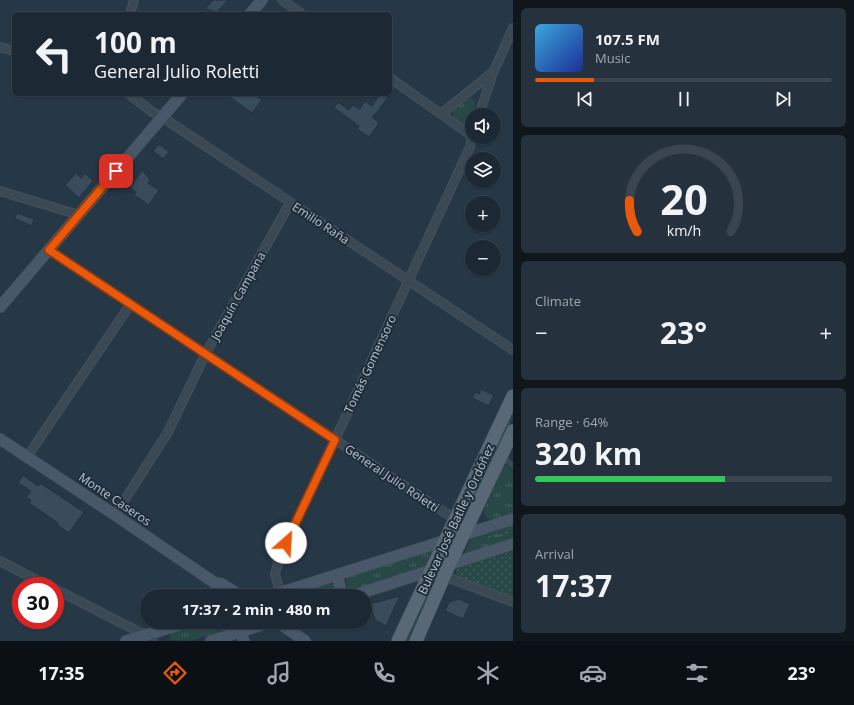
<!DOCTYPE html>
<html lang="en">
<head>
<meta charset="utf-8">
<style>
  :root { --surface:#1c2934; --page:#25313c; --text:#f1f3f6; --muted:#a0a6ac; --line:#3a454f; --accent:#ea580c }
  body { margin:0; font-family:"Open Sans",sans-serif; background:var(--page); color:var(--text); height:100vh; display:flex; flex-direction:column; font-size:15px; white-space:nowrap }
  * { box-sizing:border-box; margin:0 }
  p { font-size:13px; color:var(--muted) }
  .icon { flex:none; width:22px; height:22px; fill:none; stroke:currentColor; stroke-width:2; stroke-linecap:round; stroke-linejoin:round }
  .map { position:relative; flex:1; overflow:hidden }
  .drawer { display:flex; flex-direction:column; gap:8px; padding:8px; background:#0f171d; width:341px }
  .drawer>* { flex:none }
  .guide { position:absolute; left:12px; top:12px; width:380px; height:84px; border-radius:6px; box-shadow:0 1px 3px #0004,0 0 0 1px var(--line); background:#1c2934; color:var(--text); overflow:hidden }
  .buttons { position:absolute; left:465px; top:108px; display:grid; gap:8px }
  .buttons a { display:grid; place-items:center; width:36px; height:36px; border-radius:50%; background:var(--surface); box-shadow:0 1px 3px #0004,0 0 0 1px var(--line); font-size:20px }
  .speed { position:absolute; left:12px; top:577px; display:flex; gap:8px; font-size:20px; font-weight:700; text-align:center }
  .speed>* { display:grid; place-content:center; width:52px; height:52px; border-radius:50%; background:var(--surface); box-shadow:0 1px 3px #0004,0 0 0 1px var(--line); line-height:1 }
  .speed .limit { border:6px solid #d22; background:#fff; color:#111 }
  .pin { position:absolute; display:grid; place-items:center; width:34px; height:34px; color:#fff; margin:-17px; border-radius:8px; box-shadow:0 2px 6px #0006 }
  .me { position:absolute; width:44px; margin:-22px; rotate:26deg; stroke-linejoin:round; filter:drop-shadow(0 0 3px #0008) }
  .turn { display:flex; align-items:center; gap:14px; height:84px; padding:0 16px; font-size:18px }
  .turn .icon { width:52px; height:52px; stroke-width:2.5 }
  .turn b { display:block; font-size:28px; line-height:34px }
  .big { font-size:30px; font-weight:700; line-height:1.1 }
  .drawer .widget { flex:1; display:flex; flex-direction:column; justify-content:center; gap:6px; min-width:0; padding:0 14px; border-radius:6px; background:var(--page) }
  .drawer .dial { align-items:center; gap:0 }
  .dial svg { height:104px; overflow:visible; fill:none; stroke:var(--line); stroke-width:7; stroke-linecap:round; text-anchor:middle }
  .dial text { fill:var(--text); stroke:none }
  .song { display:flex; align-items:center; gap:12px }
  .cover { width:48px; height:48px; border-radius:6px; background:linear-gradient(135deg,hsl(200 70% 55%),hsl(230 70% 35%)) }
  .played { height:4px; border-radius:2px; background:linear-gradient(90deg,var(--accent) 20%,var(--line) 20%) }
  .keys { display:flex; justify-content:space-around; direction:ltr }
  .heat { display:flex; justify-content:space-between; align-items:center; font-size:22px; direction:ltr }
  .charge { height:6px; border-radius:3px; background:linear-gradient(90deg,#34c759 64%,var(--line) 0) }
  .trip { position:absolute; left:140px; top:589px; width:232px; height:40px; border-radius:20px; background:var(--surface); box-shadow:0 1px 3px #0004,0 0 0 1px var(--line); font-weight:700; line-height:40px; text-align:center }
  .menu { display:flex; height:64px; justify-content:space-around; align-items:center; background:#0b1015; color:var(--muted) }
  .menu .icon { width:28px; height:28px }
  .menu .active { color:var(--accent) }
  .menu b { font-size:18px; color:var(--text) }
  main { display:flex; flex:1; min-height:0 }
  .map>svg:first-child { display:block }
  .grass { fill:url(#grass-tufts) }
  .park { fill:url(#park-dots) }
  .building { fill:#384c5c; stroke:#21303d }
  .lines { fill:none; stroke-linecap:round; stroke-linejoin:round }
  .lane-casing { stroke:#44525e; stroke-width:5.5 }
  .street-casing { stroke:#44525e; stroke-width:10 }
  .secondary-casing { stroke:#44525e; stroke-width:12 }
  .primary-casing { stroke:#44525e; stroke-width:14 }
  .path { stroke:#425e5e; stroke-width:1.5; stroke-dasharray:3 3; stroke-linecap:butt }
  .lane { stroke:#3b4955; stroke-width:4 }
  .street { stroke:#3b4955; stroke-width:8 }
  .secondary { stroke:#485869; stroke-width:11 }
  .primary { stroke:#596875; stroke-width:13 }
  .route-casing { stroke:#983908; stroke-width:10 }
  .route { stroke:#ea580c; stroke-width:7 }
  .labels { text-anchor:middle; dominant-baseline:central; stroke-width:4; stroke-linejoin:round; paint-order:stroke }
  .street-label { font-size:12px; fill:#b9c3ce; stroke:#1f2e3b }
</style>
</head>
<body>
<main>
<div class="map">
<svg width="513" height="641" viewBox="0 0 513 641">
  <defs>
    <pattern id="grass-tufts" width="24" height="20" patternUnits="userSpaceOnUse"><rect width="24" height="20" fill="#284747"/><path d="M3 7l-1-3M5 7V3M7 7l1-3M15 17l-1-3M17 17v-4M19 17l1-3" fill="none" stroke="#456060"/></pattern>
    <pattern id="park-dots" width="8" height="8" patternUnits="userSpaceOnUse"><rect width="8" height="8" fill="#284747"/><path d="M2 2h.1M6 6h.1" fill="none" stroke="#456060" stroke-width="1.8" stroke-linecap="round"/></pattern>
  </defs>
  <rect width="100%" height="100%" fill="#263746"/>
  <g class="grass">
    <polygon points="470,98 475,101 474,115 472,115 471,125 465,126 453,117 452,111"/>
    <polygon points="513,406 513,417 462,528 458,528 457,527"/>
    <path d="M 505,465 L 513,472 L 513,513 C 503,517 484,527 484,509 Z"/>
    <polygon points="513,525 513,540 464,555 471,538"/>
    <polygon points="432,550 433,552 426,566 424,568 352,591 348,588 346,580 347,577"/>
    <polygon points="435,577 437,577 437,580 409,641 404,641"/>
    <polygon points="329,583 332,584 335,594 334,596 287,596"/>
    <polygon points="204,622 232,622 233,627 190,641 170,640 170,635 175,631"/>
  </g>
  <polygon class="park" points="513,551 513,598 458,577 456,574 456,571 459,567"/>
  <g class="building">
    <polygon points="213,0 228,0 217,12 205,9"/>
    <polygon points="226,94 254,94 262,100 252,113"/>
    <polygon points="380,94 390,94 378,111 372,117 379,123 369,137 357,129 359,126 334,108 338,102 349,110 353,105 360,109 365,101 372,106"/>
    <polygon points="159,144 169,152 163,159 153,151"/>
    <polygon points="142,170 150,180 148,183 159,190 149,205 134,195 136,192 130,188"/>
    <polygon points="76,173 81,178 85,173 93,181 79,198 65,185"/>
    <polygon points="17,213 34,219 32,226 15,219"/>
    <polygon points="481,389 494,395 489,406 472,398 475,392 479,394"/>
    <polygon points="23,475 38,486 40,483 84,512 69,533 57,525 58,523 29,503 31,500 26,497 31,491 18,483"/>
    <polygon points="400,596 386,626 375,620 370,604"/>
    <polygon points="459,599 470,604 463,619 445,611 449,602"/>
  </g>
  <g class="lines">
    <defs>
      <polyline id="lane" points="503,457 513,466"/>
      <g id="street">
        <polyline points="282,0 302,14"/>
        <polyline points="130,14 134,0"/>
        <polyline points="0,47 14,51"/>
        <polyline points="129,94 151,111 162,117 513,350"/>
        <polyline points="441,114 492,73"/>
        <polyline points="479,115 493,73 513,28"/>
        <polyline points="0,191 79,215"/>
        <polyline points="49,250 456,520"/>
        <polyline points="27,457 130,305"/>
        <polyline points="115,515 168,432 206,353 290,203"/>
        <polyline points="0,561 48,586"/>
        <polyline points="444,576 513,602"/>
        <polyline points="55,589 145,635 153,641"/>
        <polyline points="280,592 275,574 280,555 335,440 470,147 472,136 390,78"/>
      </g>
      <g id="secondary">
        <polyline points="250,14 262,0"/>
        <polyline points="0,307 182,94"/>
        <polyline points="0,439 115,515 215,583 222,584 241,596"/>
        <polyline points="337,575 342,596"/>
        <polyline points="215,583 224,596"/>
        <polyline points="270,596 513,519"/>
        <polyline points="352,596 513,544"/>
        <polyline points="237,622 244,641"/>
        <polyline points="278,622 305,641"/>
        <polyline points="126,641 189,622"/>
        <polyline points="211,641 271,622"/>
      </g>
      <g id="primary">
        <polyline points="398,641 513,396"/>
        <polyline points="416,641 449,565 513,431"/>
      </g>
    </defs>
    <use href="#lane" class="lane-casing"/>
    <use href="#street" class="street-casing"/>
    <use href="#secondary" class="secondary-casing"/>
    <use href="#primary" class="primary-casing"/>
    <g class="path">
      <polyline points="488,537 502,535 511,530"/>
      <polyline points="197,627 214,622"/>
    </g>
    <use href="#lane" class="lane"/>
    <use href="#street" class="street"/>
    <use href="#secondary" class="secondary"/>
    <use href="#primary" class="primary"/>
  </g>
  <g class="lines">
    <defs>
      <polyline id="route" points="116,171 49,250 335,440 286,543"/>
    </defs>
    <use href="#route" class="route-casing"/>
    <use href="#route" class="route"/>
  </g>
  <g class="labels">
    <g class="street-label">
      <text transform="translate(321 223) rotate(33)">Emilio Raña</text>
      <text transform="translate(238 296) rotate(-61)">Joaquín Campana</text>
      <text transform="translate(370 364) rotate(-65)">Tomás Gomensoro</text>
      <text transform="translate(392 478) rotate(34)">General Julio Roletti</text>
      <text transform="translate(115 499) rotate(34)">Monte Caseros</text>
      <text transform="translate(456 519) rotate(-65)">Bulevar José Batlle y Ordóñez</text>
    </g>
  </g>
</svg>
<div class="buttons">
<a><svg class="icon" aria-label="sound" viewBox="0 0 24 24"><path d="M4 9h4l5-4v14l-5-4H4zM17 9q2 3 0 6"/></svg></a>
<a><svg class="icon" aria-label="layers" viewBox="0 0 24 24"><path d="M12 4l9 5-9 5-9-5zM3 14l9 5 9-5"/></svg></a>
<a>+</a>
<a>−</a>
</div>
<div class="speed"><div class="limit">30</div></div>
<div class="pin" style="left:116px;top:171px;background:#d93025"><svg class="icon" aria-label="arrive" viewBox="0 0 24 24"><path d="M6 21V4h12l-3 4 3 4H6"/></svg></div>
<svg class="me" style="left:286px;top:543px" viewBox="-20 -20 40 40"><circle r="19" fill="#fff"/><path d="M0-13L10 11 0 6-10 11z" fill="#ea580c"/></svg>
<div class="trip">17:37 · 2 min · 480 m</div>
<div class="guide">
<div class="turn"><svg class="icon" aria-label="left" viewBox="0 0 24 24"><path d="M17 20v-9H6M10 6l-5 5 5 5"/></svg><div><b>100 m</b>General Julio Roletti</div></div>
</div>
</div>
<section class="drawer">
<div class="widget">
<div class="song"><i class="cover"></i><div><b>107.5 FM</b><p>Music</p></div></div>
<div class="played"></div>
<div class="keys"><svg class="icon" aria-label="previous" viewBox="0 0 24 24"><path d="M18 5L8 12l10 7zM5 5v14"/></svg><svg class="icon" aria-label="pause" viewBox="0 0 24 24"><path d="M8 5v14M16 5v14"/></svg><svg class="icon" aria-label="next" viewBox="0 0 24 24"><path d="M6 5l10 7-10 7zM19 5v14"/></svg></div>
</div>
<div class="widget dial"><svg viewBox="0 0 100 80">
<path d="M14 69A42 42 0 1 1 86 69"/>
<path d="M14 69A42 42 0 0 1 8 45" stroke="#ea580c"/>
<text x="50" y="56" font-size="32" font-weight="700">20</text>
<text x="50" y="72" font-size="11">km/h</text>
</svg></div>
<div class="widget"><p>Climate</p>
<div class="heat"><a>−</a><b class="big">23°</b><a>+</a></div>
</div>
<div class="widget"><p>Range · 64%</p><b class="big">320 km</b><div class="charge"></div></div>
<div class="widget"><p>Arrival</p><b class="big">17:37</b></div>
</section>
</main>
<nav class="menu">
<b>17:35</b>
<svg class="icon active" aria-label="directions" viewBox="0 0 24 24"><path d="M12 3l9 9-9 9-9-9zM9 14v-3h6M13 9l2 2-2 2"/></svg>
<svg class="icon" aria-label="music" viewBox="0 0 24 24"><path d="M9 18V5l10-2v13"/><circle cx="6" cy="18" r="3"/><circle cx="16" cy="16" r="3"/></svg>
<svg class="icon" aria-label="phone" viewBox="0 0 24 24"><path d="M5 4h4l2 5-3 2q2 4 5 5l2-3 5 2v4C11 20 4 13 5 4z"/></svg>
<svg class="icon" aria-label="climate" viewBox="0 0 24 24"><path d="M12 3v18M4 7l16 10M4 17L20 7"/></svg>
<svg class="icon" aria-label="car" viewBox="0 0 24 24"><path d="M5 17H2v-5l4-1 3-4h7l3 4 3 1v5h-3M9 17h6M6 11h13"/><circle cx="7" cy="17" r="2"/><circle cx="17" cy="17" r="2"/></svg>
<svg class="icon" aria-label="filters" viewBox="0 0 24 24"><path d="M4 7h16M4 17h16"/><circle cx="9" cy="7" r="2"/><circle cx="15" cy="17" r="2"/></svg>
<b>23°</b>
</nav>
</body>
</html>
